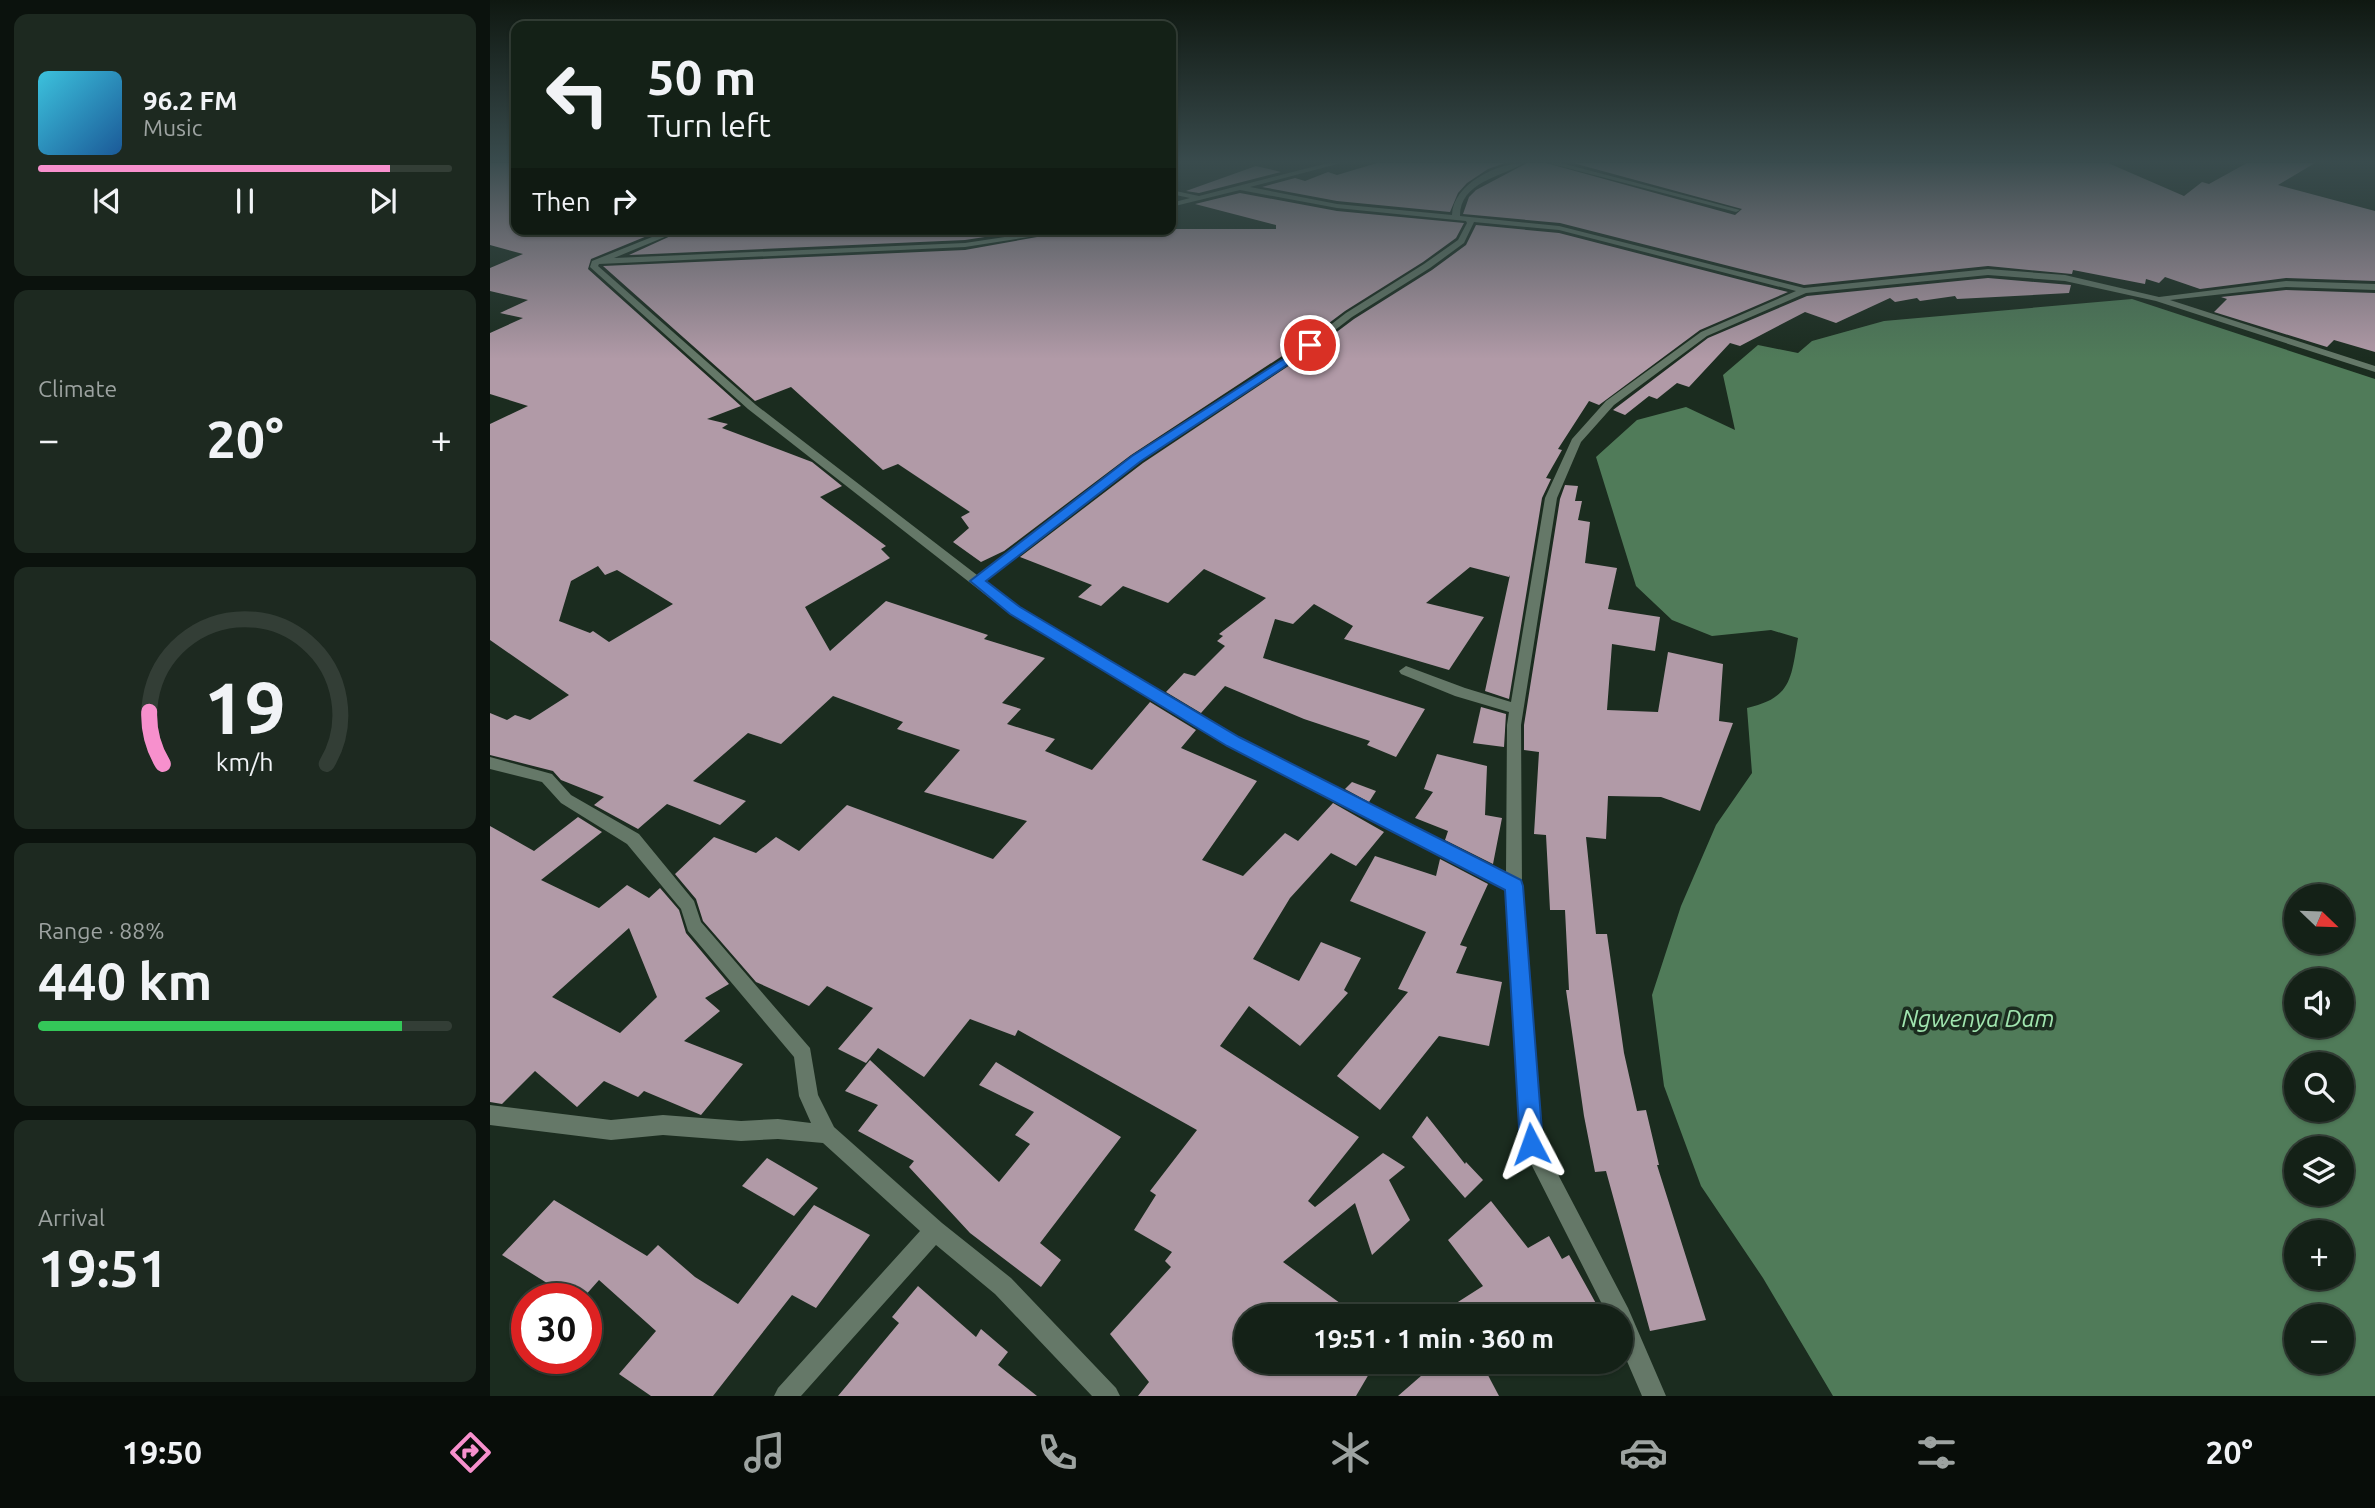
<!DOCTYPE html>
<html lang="en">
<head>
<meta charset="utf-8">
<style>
  :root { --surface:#142117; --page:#1d2920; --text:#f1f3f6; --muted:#9da3a1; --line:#333e36; --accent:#f790cd }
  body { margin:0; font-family:Ubuntu,sans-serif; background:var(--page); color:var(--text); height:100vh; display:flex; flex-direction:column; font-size:26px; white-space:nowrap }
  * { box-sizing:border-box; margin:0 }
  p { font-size:23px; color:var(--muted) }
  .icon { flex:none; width:38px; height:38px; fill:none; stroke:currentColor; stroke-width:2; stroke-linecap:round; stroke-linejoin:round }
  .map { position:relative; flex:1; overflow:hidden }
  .drawer { display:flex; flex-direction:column; gap:14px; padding:14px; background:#0b120d; width:490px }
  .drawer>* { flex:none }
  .banner { position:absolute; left:21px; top:21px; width:665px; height:214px; border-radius:14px; box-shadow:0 2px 5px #0004,0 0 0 2px var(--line); background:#142117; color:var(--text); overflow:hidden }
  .needle { width:46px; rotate:113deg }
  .controls { position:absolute; left:1794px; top:884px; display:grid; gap:14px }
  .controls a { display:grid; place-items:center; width:70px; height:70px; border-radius:50%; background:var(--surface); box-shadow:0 2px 5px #0004,0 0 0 2px var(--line); font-size:35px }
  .speed { position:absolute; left:21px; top:1283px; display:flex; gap:14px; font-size:35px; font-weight:700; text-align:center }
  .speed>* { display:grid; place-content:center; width:91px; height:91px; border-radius:50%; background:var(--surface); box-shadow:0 2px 5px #0004,0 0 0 2px var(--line); line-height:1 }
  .speed .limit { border:10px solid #d22; background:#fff; color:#111 }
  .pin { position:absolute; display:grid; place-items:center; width:60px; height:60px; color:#fff; margin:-30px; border:4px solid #fff; border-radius:50%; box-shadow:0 2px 7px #0007 }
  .me { position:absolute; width:77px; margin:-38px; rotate:356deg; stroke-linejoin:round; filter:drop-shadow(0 0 5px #0008) }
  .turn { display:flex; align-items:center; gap:24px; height:147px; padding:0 21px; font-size:32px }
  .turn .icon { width:91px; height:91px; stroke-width:2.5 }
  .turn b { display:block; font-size:49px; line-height:60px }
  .then { display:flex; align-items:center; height:66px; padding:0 21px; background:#0003; gap:14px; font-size:26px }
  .big { font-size:52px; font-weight:600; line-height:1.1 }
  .drawer .tile { flex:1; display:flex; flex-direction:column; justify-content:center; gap:10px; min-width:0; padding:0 24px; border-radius:14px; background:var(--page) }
  .drawer .dial { align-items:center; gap:0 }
  .dial svg { height:182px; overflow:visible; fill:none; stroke:var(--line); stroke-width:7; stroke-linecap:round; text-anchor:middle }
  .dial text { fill:var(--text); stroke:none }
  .song { display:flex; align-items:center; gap:21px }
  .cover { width:84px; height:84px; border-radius:10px; background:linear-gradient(135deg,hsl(190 70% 55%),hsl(210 70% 35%)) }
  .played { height:7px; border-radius:4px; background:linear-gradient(90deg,var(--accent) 85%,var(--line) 85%) }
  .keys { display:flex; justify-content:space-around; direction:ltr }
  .heat { display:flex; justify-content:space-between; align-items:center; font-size:38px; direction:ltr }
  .charge { height:10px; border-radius:5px; background:linear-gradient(90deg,#34c759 88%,var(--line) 0) }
  .trip { position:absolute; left:744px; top:1304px; width:399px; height:70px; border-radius:35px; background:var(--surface); box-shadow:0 2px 5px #0004,0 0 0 2px var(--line); font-weight:600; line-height:70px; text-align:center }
  .dock { display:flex; height:112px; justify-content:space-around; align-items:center; background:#080d09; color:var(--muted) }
  .dock .icon { width:49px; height:49px }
  .dock .selected { color:var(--accent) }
  .dock b { font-size:32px; color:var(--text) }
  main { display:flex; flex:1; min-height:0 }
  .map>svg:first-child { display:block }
  .water { fill:#507b59; fill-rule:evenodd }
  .building { fill:#b19aa7; fill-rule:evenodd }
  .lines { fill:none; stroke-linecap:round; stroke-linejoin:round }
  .street { fill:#657868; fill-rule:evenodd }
  .route { fill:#1a73e8; stroke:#114b97; stroke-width:2 }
  .labels { text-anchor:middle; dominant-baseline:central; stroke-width:7; stroke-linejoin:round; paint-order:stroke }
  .near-water-label { font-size:24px; font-style:italic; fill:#a0e5af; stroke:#1b2c1f }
</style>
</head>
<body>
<main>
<section class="drawer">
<div class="tile">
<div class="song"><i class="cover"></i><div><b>96.2 FM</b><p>Music</p></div></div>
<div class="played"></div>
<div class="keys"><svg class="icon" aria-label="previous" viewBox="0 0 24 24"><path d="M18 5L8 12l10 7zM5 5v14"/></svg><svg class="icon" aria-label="pause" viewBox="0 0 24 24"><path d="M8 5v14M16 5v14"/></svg><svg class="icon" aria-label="next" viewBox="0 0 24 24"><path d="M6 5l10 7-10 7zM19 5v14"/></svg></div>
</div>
<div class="tile"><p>Climate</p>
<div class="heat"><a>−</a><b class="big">20°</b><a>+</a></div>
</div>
<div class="tile dial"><svg viewBox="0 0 100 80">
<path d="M14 69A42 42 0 1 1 86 69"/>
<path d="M14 69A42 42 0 0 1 8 46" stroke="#f790cd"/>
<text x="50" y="56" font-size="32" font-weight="700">19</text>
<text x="50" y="72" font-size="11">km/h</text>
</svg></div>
<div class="tile"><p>Range · 88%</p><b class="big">440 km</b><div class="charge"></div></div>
<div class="tile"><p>Arrival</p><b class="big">19:51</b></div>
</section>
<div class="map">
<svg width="1885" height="1396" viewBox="0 0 1885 1396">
  <rect width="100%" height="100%" fill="#1b2c1f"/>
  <path class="water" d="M 1642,299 L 1885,379 L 1885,1396 L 1343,1396 L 1273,1278 L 1211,1186 L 1174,1086 L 1162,995 L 1191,906 L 1226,825 L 1262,773 L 1257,708 C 1302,698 1301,678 1308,638 L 1281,630 L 1222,636 L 1182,620 L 1146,586 L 1106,457 L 1147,420 L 1196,407 L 1245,430 L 1233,375 L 1268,345 L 1308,353 L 1322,341 L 1394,321 ZM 1807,896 L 1852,896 L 1852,942 L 1806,942 ZM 1852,980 L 1852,1026 L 1806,1026 L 1806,980 ZM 1852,1064 L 1852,1110 L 1806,1110 L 1806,1064 ZM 1806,1148 L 1852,1148 L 1852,1194 L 1806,1194 ZM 1806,1232 L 1852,1232 L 1852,1278 L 1806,1278 ZM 1852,1316 L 1852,1362 L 1806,1362 L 1806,1316 Z"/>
  <g class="building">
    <path d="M 0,163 L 26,163 L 26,229 L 174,229 L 101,259 L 98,269 L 251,406 L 217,419 L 238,424 L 232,428 L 322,462 L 352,486 L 330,497 L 396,546 L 391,549 L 400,558 L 315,607 L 340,651 L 396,601 L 498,635 L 494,639 L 555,658 L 512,703 L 531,709 L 517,724 L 565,739 L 555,751 L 602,770 L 660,702 L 706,730 L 691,748 L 767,781 L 712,860 L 753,876 L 795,833 L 808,841 L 843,803 L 894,832 L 866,866 L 841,853 L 800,898 L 763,959 L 809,981 L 831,942 L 871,958 L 854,990 L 858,993 L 810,1046 L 759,1006 L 730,1046 L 869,1137 L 818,1201 L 825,1207 L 893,1153 L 915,1167 L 899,1180 L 920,1220 L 882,1255 L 865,1203 L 793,1262 L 868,1316 L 756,1316 L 756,1362 L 886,1362 L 866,1396 L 648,1396 L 659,1382 L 620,1334 L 681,1267 L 675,1261 L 682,1252 L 644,1230 L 666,1195 L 660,1191 L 707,1130 L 528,1030 L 525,1036 L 480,1019 L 434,1077 L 388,1048 L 376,1063 L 348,1049 L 383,1008 L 337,986 L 319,1006 L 266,982 L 213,921 L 206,899 L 185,874 L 224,837 L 266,853 L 286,837 L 309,851 L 357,805 L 503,859 L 537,821 L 434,792 L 470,750 L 407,729 L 413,722 L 343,696 L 291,744 L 258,733 L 203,781 L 256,801 L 230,825 L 177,804 L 148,829 L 104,805 L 114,797 L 71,780 L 63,771 L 0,755 L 0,713 L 17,720 L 25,715 L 40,720 L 79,695 L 0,640 L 0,424 L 38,406 L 0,394 L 0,333 L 33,318 L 10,313 L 38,300 L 0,291 L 0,268 L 33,254 L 0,245 ZM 108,566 L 115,575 L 127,570 L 183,604 L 119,642 L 103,631 L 100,633 L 69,621 L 81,581 Z"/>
    <polygon points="887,163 1015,163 998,169 977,183 968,193 960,212 847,201 772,187 805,178 815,181 838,172 847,175"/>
    <polygon points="1037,163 1056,163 1245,215 1252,209 1083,163 1618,163 1694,196 1712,182 1719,184 1757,163 1825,163 1788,185 1885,211 1885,281 1796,278 1710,289 1675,277 1669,283 1656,279 1655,284 1583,270 1582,274 1498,266 1314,285 1070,223 973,214 979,197 986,190"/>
    <polygon points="766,166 791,172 709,193 696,191"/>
    <polygon points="750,193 847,211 974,223 966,238 933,262 855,311 815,341 641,455 514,551 491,562 463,542 479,528 471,517 480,512 408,464 393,470 301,387 265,401 113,266 475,250 592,229 786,229 786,225 705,204"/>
    <polygon points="986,225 1069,233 1298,292 1210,330 1109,405 1099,401 1068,449 1072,450 1056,478 1061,479 1052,498 1019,699 995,691 1020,575 1019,577 980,567 936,603 994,617 959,670 854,639 863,626 824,604 803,624 785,619 773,658 935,709 906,757 877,745 880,741 814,719 735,686 711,713 676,692 694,673 705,676 735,646 727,641 733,636 729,634 776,598 714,569 678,603 633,586 611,606 588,597 602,585 530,557 653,463 824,349 864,319 942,270 976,245"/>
    <polygon points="196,229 549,229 475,240 139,255"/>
    <polygon points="1498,278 1581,285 1579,293 1467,299 1465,296 1430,301 1427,298 1405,302 1400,298 1346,323 1315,312 1250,346 1240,343 1199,387 1187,383 1167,399 1159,396 1135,415 1123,410 1218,338 1317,296"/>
    <polygon points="1796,290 1885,293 1885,352 1844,340 1837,347 1724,312 1737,299 1731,297"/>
    <polygon points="1075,485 1088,486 1085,501 1092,501 1088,520 1100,522 1095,563 1127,568 1118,609 1170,617 1165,651 1122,644 1117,710 1168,712 1178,652 1233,664 1229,721 1243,723 1210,811 1171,797 1118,796 1116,839 1096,837 1106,934 1117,934 1134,1053 1147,1111 1156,1110 1169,1165 1167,1165 1216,1320 1160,1331 1116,1171 1105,1172 1094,1116 1076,990 1079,990 1075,910 1060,910 1056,835 1044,834 1049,752 1034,750 1034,725 1070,499"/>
    <polygon points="991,707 1016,714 1014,747 983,743"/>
    <polygon points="947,754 997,766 995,815 1012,818 1003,864 955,840 958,831 925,818 943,792 934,789"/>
    <polygon points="862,782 886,791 879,802 855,789"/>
    <path d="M 88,817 L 112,832 L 51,880 L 109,908 L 137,885 L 159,898 L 170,888 L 189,910 L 196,933 L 239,984 L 215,998 L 230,1011 L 194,1041 L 253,1064 L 211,1115 L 154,1091 L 148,1097 L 114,1081 L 87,1107 L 45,1071 L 12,1104 L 0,1102 L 0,826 L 44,851 ZM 139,928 L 167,997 L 130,1033 L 62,997 Z"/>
    <polygon points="885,856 946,876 950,859 998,884 970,945 977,947 966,973 1012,982 999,1046 949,1036 890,1110 847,1076 918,992 908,989 936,932 860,901"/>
    <polygon points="380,1060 509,1182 540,1144 525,1135 544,1112 489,1085 506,1062 631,1137 550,1243 571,1260 551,1287 480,1233 419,1167 424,1161 368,1131 388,1105 355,1091"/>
    <polygon points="937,1116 975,1164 976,1162 993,1180 975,1198 922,1137"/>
    <polygon points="277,1158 328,1188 304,1216 252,1186"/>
    <polygon points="64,1200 157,1256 168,1245 205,1277 248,1304 324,1205 380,1235 326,1308 302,1295 223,1396 161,1396 129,1374 166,1331 109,1280 93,1298 81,1298 12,1255"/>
    <polygon points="1001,1201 1038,1248 1059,1236 1072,1259 1079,1255 1113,1316 1079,1316 1071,1303 1050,1316 946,1316 993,1286 958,1240"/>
    <polygon points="428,1286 486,1337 491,1329 518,1352 508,1365 547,1396 348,1396 409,1323 402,1317"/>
    <polygon points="947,1362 991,1362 1009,1396 908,1396"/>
  </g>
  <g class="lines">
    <g class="street">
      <path d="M 838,163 L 851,163 L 760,187 L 847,204 L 962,215 C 963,184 1007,163 1034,163 C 1011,177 970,182 970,216 L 1069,226 L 1314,288 L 1498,269 L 1575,275 L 1669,297 L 1796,281 L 1885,284 L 1885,290 L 1796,287 L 1680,300 L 1885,366 L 1885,372 L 1666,301 L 1575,281 L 1498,275 L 1316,293 L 1217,336 L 1124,405 L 1091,442 L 1067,498 L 1031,725 L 1032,886 L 1051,1142 L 1138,1308 L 1176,1396 L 1152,1396 L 1130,1345 L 1130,1316 L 1118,1316 L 1031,1144 L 1016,890 L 738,746 L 520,614 L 258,409 L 100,267 L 102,261 L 182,229 L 194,229 L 124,258 L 475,243 L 568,229 L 590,229 L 475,247 L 109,264 L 108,266 L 266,405 L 487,575 L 643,457 L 817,343 L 856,313 L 934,264 L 968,240 L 977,223 L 976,221 L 847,208 L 750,190 L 681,207 L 681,203 L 700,198 L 681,194 L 681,190 L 709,196 ZM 984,222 L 1069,230 L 1306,291 L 1211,332 L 1116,401 L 1082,439 L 1055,498 L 1021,702 L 975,688 L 916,666 L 909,671 L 911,674 L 965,696 L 1019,712 L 1017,725 L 1016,874 L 748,738 L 530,608 L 495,581 L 651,461 L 823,347 L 862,317 L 940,268 L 974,243 Z"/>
      <polygon points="1058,163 1071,163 1250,210 1246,212"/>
      <polygon points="0,757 62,774 81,795 149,834 204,901 211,922 320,1048 328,1095 344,1127 452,1223 521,1278 626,1388 630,1396 602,1396 505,1294 446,1245 311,1396 284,1396 288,1388 430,1231 333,1143 288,1139 251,1141 173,1135 121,1140 0,1125 0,1105 121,1120 173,1115 251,1121 288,1119 321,1123 309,1096 304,1057 198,931 191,909 137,844 71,803 52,782 0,769"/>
    </g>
  </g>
  <linearGradient id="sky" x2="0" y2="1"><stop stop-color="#0f1811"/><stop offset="0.45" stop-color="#394b4d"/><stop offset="1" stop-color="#394b4d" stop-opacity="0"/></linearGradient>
  <rect width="1885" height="359" fill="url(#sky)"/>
  <polygon class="route" points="820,342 825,345 823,348 651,461 496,581 530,607 749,737 1031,880 1033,886 1053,1144 1049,1152 1041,1155 1033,1152 1030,1144 1015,890 737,746 520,614 480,581 642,456"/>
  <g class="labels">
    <g class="near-water-label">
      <text x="1488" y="1018">Ngwenya Dam</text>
    </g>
  </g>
</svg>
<div class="controls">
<a><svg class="needle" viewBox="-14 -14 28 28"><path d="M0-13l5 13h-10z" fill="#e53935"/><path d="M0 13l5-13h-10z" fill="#9da3a1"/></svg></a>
<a><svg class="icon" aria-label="sound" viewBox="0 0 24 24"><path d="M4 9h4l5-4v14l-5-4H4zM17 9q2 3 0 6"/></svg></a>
<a><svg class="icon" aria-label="search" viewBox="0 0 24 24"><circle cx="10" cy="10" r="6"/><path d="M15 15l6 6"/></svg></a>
<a><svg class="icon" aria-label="layers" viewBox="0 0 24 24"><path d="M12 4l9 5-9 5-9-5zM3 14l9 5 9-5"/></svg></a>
<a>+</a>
<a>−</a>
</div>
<div class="speed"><div class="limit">30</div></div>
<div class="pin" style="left:820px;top:345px;background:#d93025"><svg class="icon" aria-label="arrive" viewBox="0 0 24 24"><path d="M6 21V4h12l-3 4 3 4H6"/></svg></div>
<svg class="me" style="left:1041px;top:1144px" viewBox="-20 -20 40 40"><path d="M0-17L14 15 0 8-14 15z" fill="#1a73e8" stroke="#fff" stroke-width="4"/></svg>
<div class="trip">19:51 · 1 min · 360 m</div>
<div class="banner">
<div class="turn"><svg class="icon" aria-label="left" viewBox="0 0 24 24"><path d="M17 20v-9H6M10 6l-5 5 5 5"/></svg><div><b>50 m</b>Turn left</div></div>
<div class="then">Then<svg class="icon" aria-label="right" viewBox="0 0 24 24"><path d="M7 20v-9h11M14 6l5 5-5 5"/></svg></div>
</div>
</div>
</main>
<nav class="dock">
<b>19:50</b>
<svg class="icon selected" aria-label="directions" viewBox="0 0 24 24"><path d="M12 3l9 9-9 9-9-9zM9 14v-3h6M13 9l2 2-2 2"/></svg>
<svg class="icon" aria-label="music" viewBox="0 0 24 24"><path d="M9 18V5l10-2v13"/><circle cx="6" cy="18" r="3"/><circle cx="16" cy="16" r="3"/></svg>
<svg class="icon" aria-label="phone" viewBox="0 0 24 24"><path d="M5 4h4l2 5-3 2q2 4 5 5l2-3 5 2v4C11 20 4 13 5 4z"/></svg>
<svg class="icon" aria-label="climate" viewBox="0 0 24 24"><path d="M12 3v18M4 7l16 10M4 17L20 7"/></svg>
<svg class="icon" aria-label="car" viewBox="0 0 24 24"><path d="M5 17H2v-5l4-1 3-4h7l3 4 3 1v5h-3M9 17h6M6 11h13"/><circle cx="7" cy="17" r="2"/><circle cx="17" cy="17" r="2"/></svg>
<svg class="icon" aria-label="filters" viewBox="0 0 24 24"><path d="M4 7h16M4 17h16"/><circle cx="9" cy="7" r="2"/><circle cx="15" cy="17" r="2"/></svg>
<b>20°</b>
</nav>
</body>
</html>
